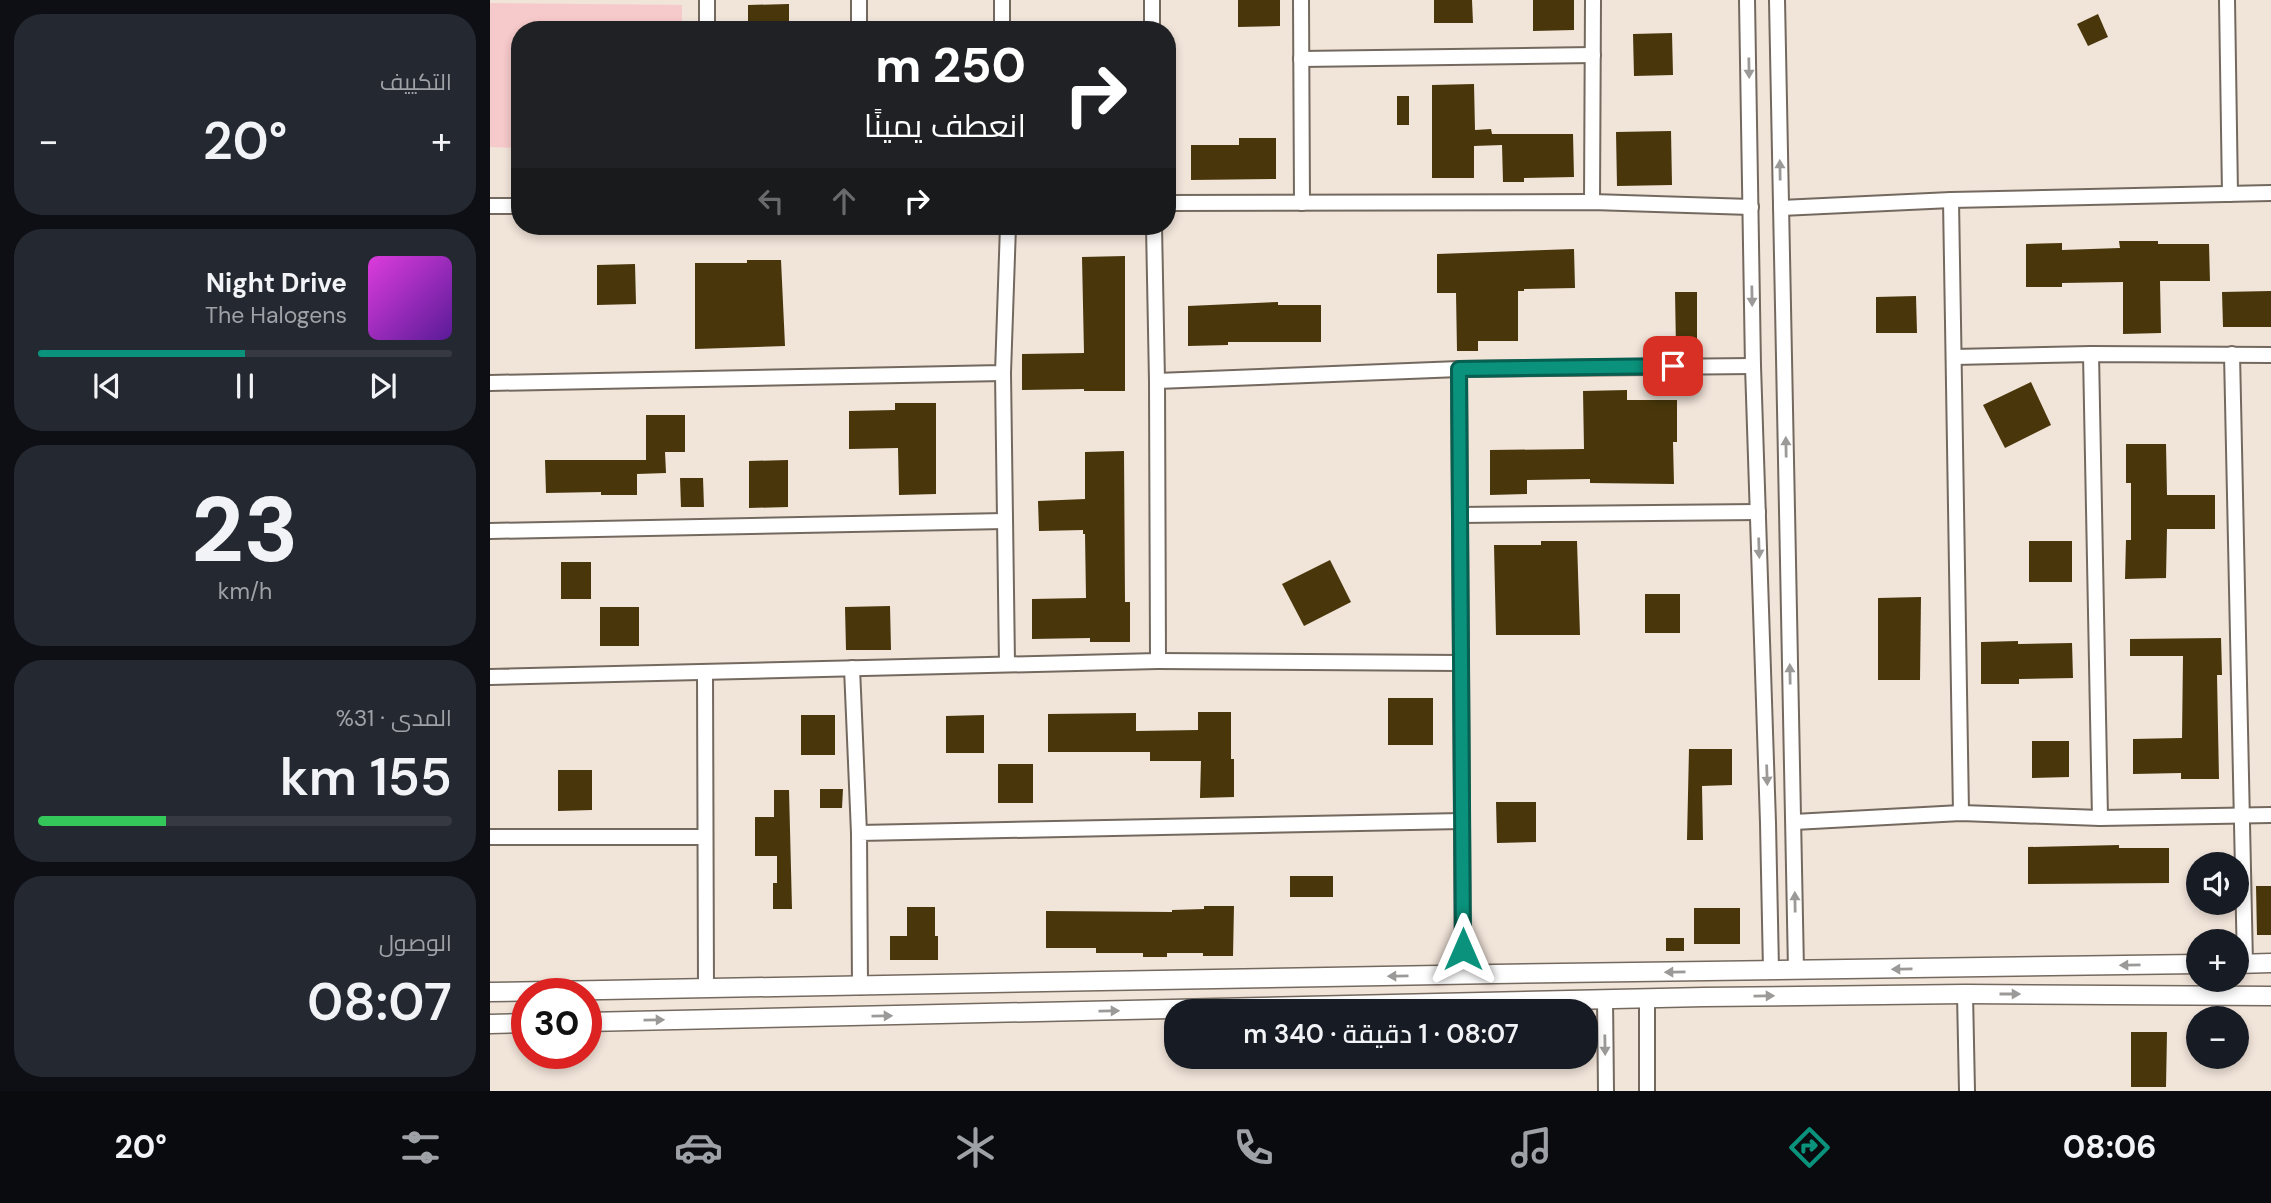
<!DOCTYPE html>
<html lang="ar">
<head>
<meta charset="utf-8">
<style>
  :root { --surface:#171b24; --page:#242831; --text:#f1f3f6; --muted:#9ea1a6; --line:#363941; --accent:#0a927c }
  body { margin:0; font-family:"DM Sans",Cairo,sans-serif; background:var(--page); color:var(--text); direction:rtl; height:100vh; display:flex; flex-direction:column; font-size:26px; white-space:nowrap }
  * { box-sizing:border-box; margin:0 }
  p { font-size:23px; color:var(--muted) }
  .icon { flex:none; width:38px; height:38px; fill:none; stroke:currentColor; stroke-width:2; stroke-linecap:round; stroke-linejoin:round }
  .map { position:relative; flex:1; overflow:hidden; direction:ltr }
  .drawer { display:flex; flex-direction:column; gap:14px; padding:14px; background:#0d0f14; width:490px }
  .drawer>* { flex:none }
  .hud { position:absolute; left:21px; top:21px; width:665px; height:214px; border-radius:28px; box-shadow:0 4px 10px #0003; direction:rtl; background:#202124; color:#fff; overflow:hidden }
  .fabs { position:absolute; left:1696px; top:852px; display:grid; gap:14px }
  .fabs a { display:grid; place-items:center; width:63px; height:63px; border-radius:50%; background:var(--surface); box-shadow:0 4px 10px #0003; font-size:35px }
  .speed { position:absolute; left:21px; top:978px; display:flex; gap:14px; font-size:35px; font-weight:700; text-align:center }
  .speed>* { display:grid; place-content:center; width:91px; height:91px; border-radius:50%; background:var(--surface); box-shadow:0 4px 10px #0003; line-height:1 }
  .speed .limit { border:10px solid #d22; background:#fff; color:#111 }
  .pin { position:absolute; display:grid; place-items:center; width:60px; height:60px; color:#fff; margin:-30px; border-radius:14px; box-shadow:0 4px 10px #0006 }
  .me { position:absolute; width:77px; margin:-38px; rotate:0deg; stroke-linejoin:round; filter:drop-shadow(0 0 5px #0008) }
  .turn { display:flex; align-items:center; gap:24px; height:147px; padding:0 35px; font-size:32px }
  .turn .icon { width:91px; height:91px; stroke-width:2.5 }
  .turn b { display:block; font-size:49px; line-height:60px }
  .lanes { display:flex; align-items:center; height:66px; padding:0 35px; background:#0003; justify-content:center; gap:35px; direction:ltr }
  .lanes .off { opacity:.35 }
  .big { font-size:52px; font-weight:600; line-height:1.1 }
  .drawer .card { flex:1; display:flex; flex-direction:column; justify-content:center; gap:10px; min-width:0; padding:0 24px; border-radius:28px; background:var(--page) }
  .drawer .dial { align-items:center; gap:0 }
  .dial b { font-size:91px; line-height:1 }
  .song { display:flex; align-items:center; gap:21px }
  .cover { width:84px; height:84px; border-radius:10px; background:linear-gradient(135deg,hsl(300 70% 55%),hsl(270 70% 35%)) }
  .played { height:7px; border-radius:4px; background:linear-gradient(90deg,var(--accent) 50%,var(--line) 50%) }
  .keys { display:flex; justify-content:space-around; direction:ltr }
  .heat { display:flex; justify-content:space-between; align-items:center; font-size:38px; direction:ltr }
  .charge { height:10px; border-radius:5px; background:linear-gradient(90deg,#34c759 31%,var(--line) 0) }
  .trip { position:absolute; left:674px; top:999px; width:434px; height:70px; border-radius:28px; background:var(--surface); box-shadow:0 4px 10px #0003; font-weight:600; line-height:70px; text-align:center; direction:rtl }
  .menu { display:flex; height:112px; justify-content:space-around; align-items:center; background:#090b0e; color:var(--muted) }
  .menu .icon { width:49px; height:49px }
  .menu .current { color:var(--accent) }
  .menu b { font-size:32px; color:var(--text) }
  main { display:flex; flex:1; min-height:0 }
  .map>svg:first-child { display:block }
  .green { fill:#f6c9ca }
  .building { fill:#49370b }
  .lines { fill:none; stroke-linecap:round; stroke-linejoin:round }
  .minor-casing { stroke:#74695f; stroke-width:18 }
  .tertiary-casing { stroke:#74695f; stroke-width:21 }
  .minor { stroke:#fff; stroke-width:14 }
  .tertiary { stroke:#fff; stroke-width:18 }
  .oneway { fill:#9c9a98 }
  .route-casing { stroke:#065f51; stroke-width:18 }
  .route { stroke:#0a927c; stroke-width:12 }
</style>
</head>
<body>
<main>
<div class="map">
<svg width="1781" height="1091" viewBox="0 0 1781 1091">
  <rect width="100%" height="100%" fill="#f1e4d9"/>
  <polygon class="green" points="0,3 192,5 192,30 30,30 30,148 0,147"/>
  <g class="building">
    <polygon points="748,0 790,0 790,26 748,27"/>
    <polygon points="944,0 982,0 983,23 944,23"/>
    <polygon points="1043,0 1084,0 1084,30 1043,31"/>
    <polygon points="299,4 299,30 258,30 258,5"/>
    <polygon points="1608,14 1618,37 1598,46 1587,24"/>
    <polygon points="1182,33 1183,75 1144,76 1143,34"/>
    <polygon points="984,84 985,130 1001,129 1002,134 1083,134 1084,177 1034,178 1034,182 1013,182 1012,145 984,146 984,178 942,178 942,85"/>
    <rect x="907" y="96" width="12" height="29"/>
    <polygon points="1181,131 1182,185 1127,186 1126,132"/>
    <polygon points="749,138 786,138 786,179 701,180 701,145 749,145"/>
    <polygon points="1629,241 1668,241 1668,244 1719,244 1720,281 1670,281 1671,333 1633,334 1633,282 1572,283 1572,287 1536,287 1536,244 1572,243 1572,250 1630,248"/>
    <polygon points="1084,249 1085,288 1034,289 1034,291 1028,291 1028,341 988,341 988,351 967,351 966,293 947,293 947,254"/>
    <polygon points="635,256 635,391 594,391 594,389 532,390 532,354 594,353 592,257"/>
    <polygon points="257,260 291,260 295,346 205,349 205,263 257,263"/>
    <polygon points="145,264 146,304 107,305 107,265"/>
    <polygon points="1781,291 1781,327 1733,327 1732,292"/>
    <polygon points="1185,292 1207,292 1207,347 1186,348"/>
    <polygon points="1426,296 1427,333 1386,333 1386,297"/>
    <polygon points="788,302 788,305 831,305 831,342 738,342 738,345 698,346 698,306"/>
    <polygon points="1541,382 1561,425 1515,448 1493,405"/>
    <polygon points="1137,390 1137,400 1187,400 1187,442 1183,442 1184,484 1100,483 1100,479 1037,480 1037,494 1000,495 1000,450 1094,449 1093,391"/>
    <polygon points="405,403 446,403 446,494 409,495 408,448 359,449 359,411 405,410"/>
    <polygon points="156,415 195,415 195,452 175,452 176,473 147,474 147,495 111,495 111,492 56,493 55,460 156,460"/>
    <polygon points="1636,444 1676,444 1677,495 1725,495 1725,529 1677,529 1676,578 1635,579 1636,540 1641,540 1641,483 1636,483"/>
    <polygon points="634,451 635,602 640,602 640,642 600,642 600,638 542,639 542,599 596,598 595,534 593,534 593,530 549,531 548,501 595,499 595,452"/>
    <polygon points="298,460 298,507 259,508 259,461"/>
    <polygon points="190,478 213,478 214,507 191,507"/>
    <polygon points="1051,541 1087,541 1090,635 1006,635 1004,545 1051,545"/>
    <rect x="1539" y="541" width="43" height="41"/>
    <polygon points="840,560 861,602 814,626 792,584"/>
    <rect x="71" y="562" width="30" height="37"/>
    <rect x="1155" y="594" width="35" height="39"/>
    <polygon points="1431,597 1430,680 1388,680 1388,598"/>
    <polygon points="400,606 401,650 356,650 355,607"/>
    <rect x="110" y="607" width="39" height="39"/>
    <polygon points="1731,638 1732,675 1727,675 1729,779 1691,779 1691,773 1643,774 1643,739 1692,738 1693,656 1640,656 1640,639"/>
    <polygon points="1528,641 1528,644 1582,643 1583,678 1529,679 1529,684 1491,684 1491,642"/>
    <rect x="898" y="698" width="45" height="47"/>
    <polygon points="708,712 741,712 741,759 744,759 744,797 710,798 711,761 660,761 660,752 558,752 558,714 646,713 646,731 708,730"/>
    <rect x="311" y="715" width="34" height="40"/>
    <polygon points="494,715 494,753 456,753 456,716"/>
    <polygon points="1542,741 1579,741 1579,777 1542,778"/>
    <polygon points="1199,749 1242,749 1242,785 1212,786 1213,840 1197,840"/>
    <rect x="508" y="764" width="35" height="39"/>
    <polygon points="68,770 102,770 102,810 68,811"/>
    <polygon points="330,789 353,789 352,808 330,808"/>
    <polygon points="284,790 299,790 302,909 283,909 283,883 287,883 287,856 265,856 265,817 284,817"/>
    <polygon points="1006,802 1046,802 1046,842 1007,843"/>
    <polygon points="1629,845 1629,848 1679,848 1679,883 1538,884 1538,847"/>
    <rect x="800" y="876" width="43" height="21"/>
    <polygon points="1766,886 1781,886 1781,935 1767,935"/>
    <polygon points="714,906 744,906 743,956 713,956 713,953 677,953 677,957 653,957 653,953 606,953 606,948 556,948 556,911 682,912 682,910 714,909"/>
    <polygon points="417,907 445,907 445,936 448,936 448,960 400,960 400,936 417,936"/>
    <rect x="1204" y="908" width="46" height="36"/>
    <rect x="1176" y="938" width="18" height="13"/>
    <polygon points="1641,1032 1677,1032 1676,1087 1641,1087"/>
  </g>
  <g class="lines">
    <defs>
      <g id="minor">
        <polyline points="217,0 217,30"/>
        <polyline points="369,0 369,30"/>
        <polyline points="512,0 512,30"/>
        <polyline points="662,0 662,30"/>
        <polyline points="811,0 812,203"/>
        <polyline points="1257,0 1263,366 1278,823 1281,970"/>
        <polyline points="1287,0 1306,970"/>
        <polyline points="1737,0 1740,194"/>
        <polyline points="811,59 1103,55"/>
        <polyline points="1461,200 1471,813"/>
        <polyline points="1102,202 1103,0"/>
        <polyline points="677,203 1102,202 1261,207"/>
        <polyline points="0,206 30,206"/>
        <polyline points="1291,208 1461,200 1781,193"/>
        <polyline points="664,226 667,381"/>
        <polyline points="1601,354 1610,818"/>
        <polyline points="1742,354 1755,964"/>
        <polyline points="1464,357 1601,354 1781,355"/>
        <polyline points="969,369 973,975"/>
        <polyline points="513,373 517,664"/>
        <polyline points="0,383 513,373 518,226"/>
        <polyline points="970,515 1268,512"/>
        <polyline points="0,531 515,521"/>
        <polyline points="668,661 971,663"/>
        <polyline points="362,668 369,833"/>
        <polyline points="215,672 216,989"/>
        <polyline points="0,677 668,661 667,381 969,369 1263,366"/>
        <polyline points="1304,822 1471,813 1610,818 1781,815"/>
        <polyline points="0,837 215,837"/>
        <polyline points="370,987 369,833 972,821"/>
        <polyline points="1475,994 1477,1091"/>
        <polyline points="1157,998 1157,1091"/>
        <polyline points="1115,999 1116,1091"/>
      </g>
      <g id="tertiary">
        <polyline points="1746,964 1781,963"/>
        <polyline points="0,992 1005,974 1708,964"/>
        <polyline points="96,1022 1214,997 1475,994 1781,996"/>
        <polyline points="0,1024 37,1023"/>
      </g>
    </defs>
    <use href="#minor" class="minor-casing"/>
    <use href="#tertiary" class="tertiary-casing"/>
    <use href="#minor" class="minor"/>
    <use href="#tertiary" class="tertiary"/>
  </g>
  <defs><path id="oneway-solid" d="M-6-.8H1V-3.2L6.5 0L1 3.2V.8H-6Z" transform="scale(1.75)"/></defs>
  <g class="oneway">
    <use href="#oneway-solid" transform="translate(1259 68) rotate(89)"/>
    <use href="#oneway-solid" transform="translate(1290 170) rotate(-91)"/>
    <use href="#oneway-solid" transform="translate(1262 296) rotate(89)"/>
    <use href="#oneway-solid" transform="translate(1296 447) rotate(-91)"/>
    <use href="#oneway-solid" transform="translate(1269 548) rotate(88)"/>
    <use href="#oneway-solid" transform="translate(1300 674) rotate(-91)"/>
    <use href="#oneway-solid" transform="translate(1277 775) rotate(88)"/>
    <use href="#oneway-solid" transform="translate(1305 902) rotate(-91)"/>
    <use href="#oneway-solid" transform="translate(1640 965) rotate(179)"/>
    <use href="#oneway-solid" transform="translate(1412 969) rotate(179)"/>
    <use href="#oneway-solid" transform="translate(1185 972) rotate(179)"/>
    <use href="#oneway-solid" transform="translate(908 976) rotate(179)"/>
    <use href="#oneway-solid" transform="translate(1520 994)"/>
    <use href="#oneway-solid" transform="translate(1274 996) rotate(-1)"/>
    <use href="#oneway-solid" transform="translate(619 1011) rotate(-1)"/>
    <use href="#oneway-solid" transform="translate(392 1016) rotate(-1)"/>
    <use href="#oneway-solid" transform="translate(164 1020) rotate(-1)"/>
    <use href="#oneway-solid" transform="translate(1115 1045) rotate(89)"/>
  </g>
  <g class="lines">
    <defs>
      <polyline id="route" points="973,949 969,369 1183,366"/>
    </defs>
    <use href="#route" class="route-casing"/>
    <use href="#route" class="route"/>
  </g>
</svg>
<div class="fabs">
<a><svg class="icon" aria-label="sound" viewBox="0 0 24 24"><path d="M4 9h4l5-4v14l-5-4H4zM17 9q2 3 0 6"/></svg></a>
<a>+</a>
<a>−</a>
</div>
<div class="speed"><div class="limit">30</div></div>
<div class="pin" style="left:1183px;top:366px;background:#d93025"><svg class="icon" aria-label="arrive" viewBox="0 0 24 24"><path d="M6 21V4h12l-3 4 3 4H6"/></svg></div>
<svg class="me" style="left:973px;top:949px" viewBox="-20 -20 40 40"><path d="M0-17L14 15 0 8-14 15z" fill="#0a927c" stroke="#fff" stroke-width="4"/></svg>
<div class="trip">08:07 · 1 دقيقة · 340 m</div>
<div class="hud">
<div class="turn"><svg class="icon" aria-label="right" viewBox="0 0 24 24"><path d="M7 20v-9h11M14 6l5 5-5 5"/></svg><div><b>250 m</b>انعطف يمينًا</div></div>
<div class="lanes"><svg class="icon off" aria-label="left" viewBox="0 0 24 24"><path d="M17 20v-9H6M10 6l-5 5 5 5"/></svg><svg class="icon off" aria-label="ahead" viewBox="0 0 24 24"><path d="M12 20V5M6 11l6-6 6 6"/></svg><svg class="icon" aria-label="right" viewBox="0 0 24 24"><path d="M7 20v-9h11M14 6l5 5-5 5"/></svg></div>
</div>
</div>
<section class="drawer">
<div class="card"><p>التكييف</p>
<div class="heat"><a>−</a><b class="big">20°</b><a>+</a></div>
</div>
<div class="card">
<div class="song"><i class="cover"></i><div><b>Night Drive</b><p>The Halogens</p></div></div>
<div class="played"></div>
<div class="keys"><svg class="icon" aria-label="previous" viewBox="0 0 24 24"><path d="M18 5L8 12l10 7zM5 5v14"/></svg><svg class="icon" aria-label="pause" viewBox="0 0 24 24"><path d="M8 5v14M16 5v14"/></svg><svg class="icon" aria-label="next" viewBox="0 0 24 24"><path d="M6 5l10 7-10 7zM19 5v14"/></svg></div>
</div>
<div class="card dial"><b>23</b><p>km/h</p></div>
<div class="card"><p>المدى · 31%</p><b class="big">155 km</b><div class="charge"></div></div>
<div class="card"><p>الوصول</p><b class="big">08:07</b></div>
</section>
</main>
<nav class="menu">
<b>08:06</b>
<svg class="icon current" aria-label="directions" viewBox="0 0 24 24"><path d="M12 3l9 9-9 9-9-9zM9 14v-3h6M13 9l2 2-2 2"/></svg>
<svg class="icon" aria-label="music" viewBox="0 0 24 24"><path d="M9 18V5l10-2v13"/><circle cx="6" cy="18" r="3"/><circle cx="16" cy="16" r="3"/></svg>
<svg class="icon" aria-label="phone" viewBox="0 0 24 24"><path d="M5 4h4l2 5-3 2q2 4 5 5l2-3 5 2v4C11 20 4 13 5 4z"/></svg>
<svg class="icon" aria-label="climate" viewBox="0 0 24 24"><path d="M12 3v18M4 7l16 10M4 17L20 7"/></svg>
<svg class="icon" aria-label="car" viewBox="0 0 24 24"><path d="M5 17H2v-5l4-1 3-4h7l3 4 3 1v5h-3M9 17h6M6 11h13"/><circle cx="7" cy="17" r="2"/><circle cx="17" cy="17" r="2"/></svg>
<svg class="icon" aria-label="filters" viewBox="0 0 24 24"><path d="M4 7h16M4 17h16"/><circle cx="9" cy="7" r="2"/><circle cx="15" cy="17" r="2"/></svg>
<b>20°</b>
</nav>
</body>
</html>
